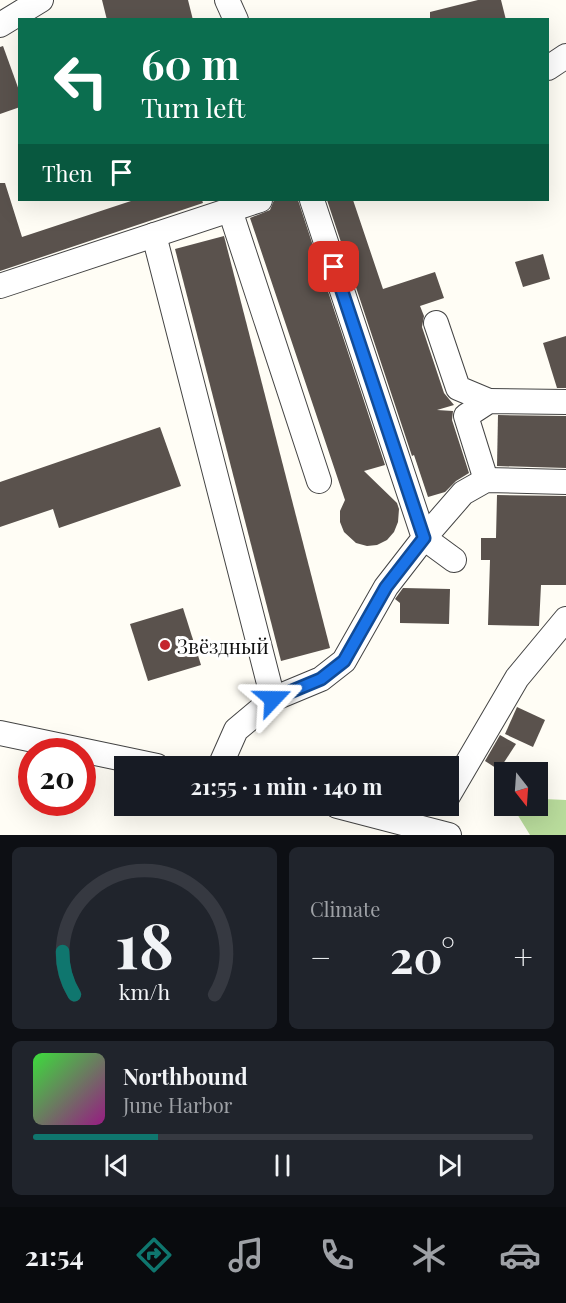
<!DOCTYPE html>
<html lang="en">
<head>
<meta charset="utf-8">
<style>
  :root { --surface:#171b24; --page:#20242c; --text:#f1f3f6; --muted:#9ea1a6; --line:#363941; --accent:#0f766e }
  body { margin:0; font-family:"Playfair Display",serif; background:var(--page); color:var(--text); height:100vh; display:flex; flex-direction:column; font-size:22px; white-space:nowrap }
  * { box-sizing:border-box; margin:0 }
  p { font-size:20px; color:var(--muted) }
  .icon { flex:none; width:33px; height:33px; fill:none; stroke:currentColor; stroke-width:2; stroke-linecap:round; stroke-linejoin:round }
  .map { position:relative; height:835px; overflow:hidden }
  .side { display:flex; flex-direction:column; gap:12px; padding:12px; background:#0d0f14; flex:1 }
  .side>* { flex:none }
  .banner { position:absolute; left:18px; top:18px; width:531px; height:183px; border-radius:0px; box-shadow:0 6px 24px #0002; background:#0b6e4f; color:#fff; overflow:hidden }
  .needle { width:39px; rotate:163deg }
  .tools { position:absolute; left:494px; top:762px; display:grid; gap:12px }
  .tools a { display:grid; place-items:center; width:54px; height:54px; border-radius:0px; background:var(--surface); box-shadow:0 6px 24px #0002; font-size:30px }
  .speed { position:absolute; left:18px; top:738px; display:flex; gap:12px; font-size:30px; font-weight:700; text-align:center }
  .speed>* { display:grid; place-content:center; width:78px; height:78px; border-radius:50%; background:var(--surface); box-shadow:0 6px 24px #0002; line-height:1 }
  .speed .limit { border:9px solid #d22; background:#fff; color:#111 }
  .pin { position:absolute; display:grid; place-items:center; width:51px; height:51px; color:#fff; margin:-26px; border-radius:12px; box-shadow:0 3px 9px #0006 }
  .me { position:absolute; width:66px; margin:-33px; rotate:67deg; stroke-linejoin:round; filter:drop-shadow(0 0 4px #0008) }
  .turn { display:flex; align-items:center; gap:21px; height:126px; padding:0 24px; font-size:27px }
  .turn .icon { width:78px; height:78px; stroke-width:2.5 }
  .turn b { display:block; font-size:42px; line-height:51px }
  .then { display:flex; align-items:center; height:57px; padding:0 24px; background:#0003; gap:12px; font-size:22px }
  .big { font-size:45px; font-weight:700; line-height:1.1 }
  .side .widget { flex:1; display:flex; flex-direction:column; justify-content:center; gap:9px; min-width:0; padding:0 21px; border-radius:9px; background:var(--page) }
  .side .dial { align-items:center; gap:0 }
  .dial svg { height:156px; overflow:visible; fill:none; stroke:var(--line); stroke-width:7; stroke-linecap:round; text-anchor:middle }
  .dial text { fill:var(--text); stroke:none }
  .song { display:flex; align-items:center; gap:18px }
  .cover { width:72px; height:72px; border-radius:9px; background:linear-gradient(135deg,hsl(120 70% 55%),hsl(310 70% 35%)) }
  .played { height:6px; border-radius:3px; background:linear-gradient(90deg,var(--accent) 25%,var(--line) 25%) }
  .keys { display:flex; justify-content:space-around; direction:ltr }
  .heat { display:flex; justify-content:space-between; align-items:center; font-size:33px; direction:ltr }
  .side .tiles { flex:1; display:grid; gap:12px; grid-template-columns:1fr 1fr }
  .widget:last-child { grid-column:span 2 }
  .trip { position:absolute; left:114px; top:756px; width:345px; height:60px; border-radius:0px; background:var(--surface); box-shadow:0 6px 24px #0002; font-weight:700; line-height:60px; text-align:center }
  .tabs { display:flex; height:96px; justify-content:space-around; align-items:center; background:#090b0e; color:var(--muted) }
  .tabs .icon { width:42px; height:42px }
  .tabs .selected { color:var(--accent) }
  .tabs b { font-size:27px; color:var(--text) }
  .map>svg:first-child { display:block }
  .forest { fill:#b9dc9c }
  .building { fill:#5a524d }
  .lines { fill:none; stroke-linecap:round; stroke-linejoin:round }
  .minor-casing { stroke:#444; stroke-width:26 }
  .minor { stroke:#fff; stroke-width:24 }
  .route-casing { stroke:#114b97; stroke-width:15 }
  .route { stroke:#1a73e8; stroke-width:10 }
  .poi-dot { fill:#c4262e; stroke:#fff; stroke-width:2 }
  .labels { text-anchor:middle; dominant-baseline:central; stroke-width:6; stroke-linejoin:round; paint-order:stroke }
  .poi-label { font-size:20px; fill:#111; stroke:#fff; text-anchor:start }
</style>
</head>
<body>
<div class="map">
<svg width="566" height="835" viewBox="0 0 566 835">
  <rect width="100%" height="100%" fill="#fffdf5"/>
  <polygon class="forest" points="544,799 566,800 566,835 530,835 514,809 525,806 537,806 537,801"/>
  <g class="building">
    <polygon points="102,0 188,0 193,20 107,20"/>
    <polygon points="478,0 501,0 506,20 430,20 430,12"/>
    <polygon points="3,46 20,93 20,107 0,114 0,47"/>
    <polygon points="0,183 5,183 22,237 134,200 202,200 203,203 0,271"/>
    <polygon points="274,200 298,200 385,465 364,471 397,503 399,509 398,522 394,532 387,540 377,545 367,546 356,543 344,532 340,522 340,511 345,500 250,218 270,210"/>
    <polygon points="327,200 353,200 383,289 435,272 444,298 420,306 424,316 422,327 444,393 454,405 437,410 453,411 452,420 469,473 456,481 445,492 428,497 414,455 412,456"/>
    <polygon points="224,236 330,648 281,661 175,249"/>
    <polygon points="543,254 550,279 523,287 515,262"/>
    <polygon points="566,336 566,388 557,388 543,343"/>
    <polygon points="498,415 566,416 566,468 497,466"/>
    <polygon points="160,427 181,486 59,528 53,509 0,527 0,482"/>
    <polygon points="497,495 566,496 566,585 541,585 539,626 488,625 490,560 481,560 481,538 496,538"/>
    <polygon points="403,588 450,589 449,624 400,623 400,603 395,599"/>
    <polygon points="183,608 201,665 148,681 130,624"/>
    <polygon points="517,707 545,720 533,747 505,734"/>
    <polygon points="500,735 516,744 499,770 485,761"/>
  </g>
  <g class="lines">
    <defs>
      <g id="minor">
        <polyline points="227,0 236,20"/>
        <polyline points="0,25 41,0"/>
        <polyline points="548,68 566,56"/>
        <polyline points="230,210 319,481"/>
        <polyline points="154,235 273,699"/>
        <polyline points="0,286 260,200"/>
        <polyline points="436,323 458,388 489,401"/>
        <polyline points="486,480 466,416 489,401 566,402"/>
        <polyline points="454,560 424,538 463,493 486,480 566,482"/>
        <polyline points="0,733 157,766"/>
        <polyline points="220,766 236,730 273,699 321,679 344,661 386,587 424,538 312,200"/>
        <polyline points="448,796 517,678 566,619"/>
        <polyline points="337,806 449,835"/>
      </g>
    </defs>
    <use href="#minor" class="minor-casing"/>
    <use href="#minor" class="minor"/>
  </g>
  <g class="lines">
    <defs>
      <polyline id="route" points="273,699 321,679 344,661 386,587 424,538 334,267"/>
    </defs>
    <use href="#route" class="route-casing"/>
    <use href="#route" class="route"/>
  </g>
  <circle class="poi-dot" cx="165" cy="645" r="6"/>
  <g class="labels">
    <g class="poi-label">
      <text x="177" y="645">Звёздный</text>
    </g>
  </g>
</svg>
<div class="tools">
<a><svg class="needle" viewBox="-14 -14 28 28"><path d="M0-13l5 13h-10z" fill="#e53935"/><path d="M0 13l5-13h-10z" fill="#9ea1a6"/></svg></a>
</div>
<div class="speed"><div class="limit">20</div></div>
<div class="pin" style="left:334px;top:267px;background:#d93025"><svg class="icon" aria-label="arrive" viewBox="0 0 24 24"><path d="M6 21V4h12l-3 4 3 4H6"/></svg></div>
<svg class="me" style="left:273px;top:699px" viewBox="-20 -20 40 40"><path d="M0-17L14 15 0 8-14 15z" fill="#1a73e8" stroke="#fff" stroke-width="4"/></svg>
<div class="trip">21:55 · 1 min · 140 m</div>
<div class="banner">
<div class="turn"><svg class="icon" aria-label="left" viewBox="0 0 24 24"><path d="M17 20v-9H6M10 6l-5 5 5 5"/></svg><div><b>60 m</b>Turn left</div></div>
<div class="then">Then<svg class="icon" aria-label="arrive" viewBox="0 0 24 24"><path d="M6 21V4h12l-3 4 3 4H6"/></svg></div>
</div>
</div>
<section class="side">
<div class="tiles">
<div class="widget dial"><svg viewBox="0 0 100 80">
<path d="M14 69A42 42 0 1 1 86 69"/>
<path d="M14 69A42 42 0 0 1 8 47" stroke="#0f766e"/>
<text x="50" y="56" font-size="32" font-weight="700">18</text>
<text x="50" y="72" font-size="11">km/h</text>
</svg></div>
<div class="widget"><p>Climate</p>
<div class="heat"><a>−</a><b class="big">20°</b><a>+</a></div>
</div>
<div class="widget">
<div class="song"><i class="cover"></i><div><b>Northbound</b><p>June Harbor</p></div></div>
<div class="played"></div>
<div class="keys"><svg class="icon" aria-label="previous" viewBox="0 0 24 24"><path d="M18 5L8 12l10 7zM5 5v14"/></svg><svg class="icon" aria-label="pause" viewBox="0 0 24 24"><path d="M8 5v14M16 5v14"/></svg><svg class="icon" aria-label="next" viewBox="0 0 24 24"><path d="M6 5l10 7-10 7zM19 5v14"/></svg></div>
</div>
</div>
</section>
<nav class="tabs">
<b>21:54</b>
<svg class="icon selected" aria-label="directions" viewBox="0 0 24 24"><path d="M12 3l9 9-9 9-9-9zM9 14v-3h6M13 9l2 2-2 2"/></svg>
<svg class="icon" aria-label="music" viewBox="0 0 24 24"><path d="M9 18V5l10-2v13"/><circle cx="6" cy="18" r="3"/><circle cx="16" cy="16" r="3"/></svg>
<svg class="icon" aria-label="phone" viewBox="0 0 24 24"><path d="M5 4h4l2 5-3 2q2 4 5 5l2-3 5 2v4C11 20 4 13 5 4z"/></svg>
<svg class="icon" aria-label="climate" viewBox="0 0 24 24"><path d="M12 3v18M4 7l16 10M4 17L20 7"/></svg>
<svg class="icon" aria-label="car" viewBox="0 0 24 24"><path d="M5 17H2v-5l4-1 3-4h7l3 4 3 1v5h-3M9 17h6M6 11h13"/><circle cx="7" cy="17" r="2"/><circle cx="17" cy="17" r="2"/></svg>
</nav>
</body>
</html>
